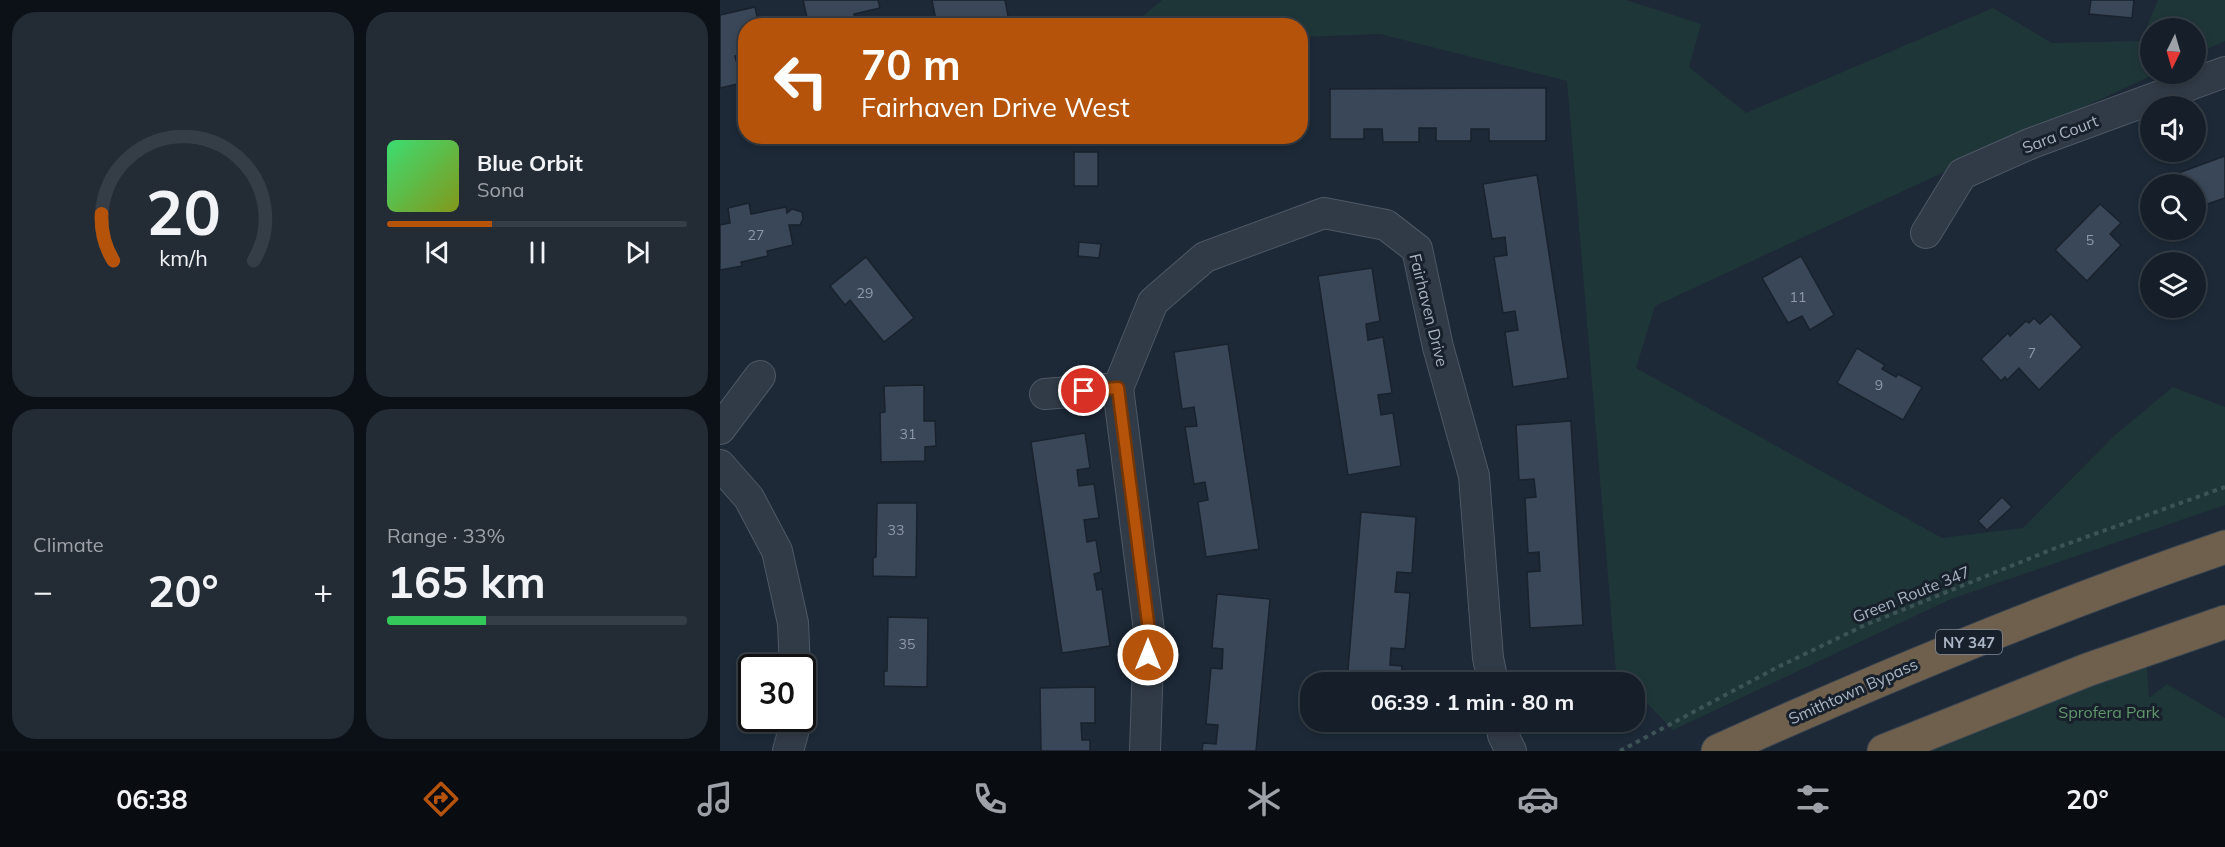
<!DOCTYPE html>
<html lang="en">
<head>
<meta charset="utf-8">
<style>
  :root { --surface:#161f29; --page:#232c35; --text:#f1f3f6; --muted:#9ea2a8; --line:#353d46; --accent:#b45309 }
  body { margin:0; font-family:Mulish,sans-serif; background:var(--page); color:var(--text); height:100vh; display:flex; flex-direction:column; font-size:22px; white-space:nowrap }
  * { box-sizing:border-box; margin:0 }
  p { font-size:20px; color:var(--muted) }
  .icon { flex:none; width:33px; height:33px; fill:none; stroke:currentColor; stroke-width:2; stroke-linecap:round; stroke-linejoin:round }
  .map { position:relative; flex:1; overflow:hidden }
  .drawer { display:flex; flex-direction:column; gap:12px; padding:12px; background:#0c1117; width:720px }
  .drawer>* { flex:none }
  .guide { position:absolute; left:18px; top:18px; width:570px; height:126px; border-radius:24px; box-shadow:0 3px 9px #0003,0 0 0 2px var(--line); background:#b45309; color:#fff; overflow:hidden }
  .needle { width:39px; rotate:185deg }
  .tools { position:absolute; left:1420px; top:18px; display:grid; gap:12px }
  .tools a { display:grid; place-items:center; width:66px; height:66px; border-radius:50%; background:var(--surface); box-shadow:0 3px 9px #0003,0 0 0 2px var(--line); font-size:30px }
  .speed { position:absolute; left:18px; top:654px; display:flex; gap:12px; font-size:30px; font-weight:700; text-align:center }
  .speed>* { display:grid; place-content:center; width:78px; height:78px; border-radius:50%; background:var(--surface); box-shadow:0 3px 9px #0003,0 0 0 2px var(--line); line-height:1 }
  .speed .limit { border:3px solid #111; border-radius:9px; background:#fff; color:#111 }
  .pin { position:absolute; display:grid; place-items:center; width:51px; height:51px; color:#fff; margin:-26px; border:3px solid #fff; border-radius:50%; box-shadow:0 2px 6px #0007 }
  .me { position:absolute; width:66px; margin:-33px; rotate:0deg; stroke-linejoin:round; filter:drop-shadow(0 0 4px #0008) }
  .turn { display:flex; align-items:center; gap:21px; height:126px; padding:0 24px; font-size:27px }
  .turn .icon { width:78px; height:78px; stroke-width:2.5 }
  .turn b { display:block; font-size:42px; line-height:51px }
  .big { font-size:45px; font-weight:700; line-height:1.1 }
  .drawer .card { flex:1; display:flex; flex-direction:column; justify-content:center; gap:9px; min-width:0; padding:0 21px; border-radius:24px; background:var(--page) }
  .drawer .dial { align-items:center; gap:0 }
  .dial svg { height:156px; overflow:visible; fill:none; stroke:var(--line); stroke-width:7; stroke-linecap:round; text-anchor:middle }
  .dial text { fill:var(--text); stroke:none }
  .song { display:flex; align-items:center; gap:18px }
  .cover { width:72px; height:72px; border-radius:9px; background:linear-gradient(135deg,hsl(140 70% 55%),hsl(70 70% 35%)) }
  .played { height:6px; border-radius:3px; background:linear-gradient(90deg,var(--accent) 35%,var(--line) 35%) }
  .keys { display:flex; justify-content:space-around; direction:ltr }
  .heat { display:flex; justify-content:space-between; align-items:center; font-size:33px; direction:ltr }
  .charge { height:9px; border-radius:4px; background:linear-gradient(90deg,#34c759 33%,var(--line) 0) }
  .drawer .tiles { flex:1; display:grid; gap:12px; grid-template-columns:repeat(2,1fr) }
  .trip { position:absolute; left:580px; top:672px; width:345px; height:60px; border-radius:24px; background:var(--surface); box-shadow:0 3px 9px #0003,0 0 0 2px var(--line); font-weight:700; line-height:60px; text-align:center }
  .menu { display:flex; height:96px; justify-content:space-around; align-items:center; background:#090c10; color:var(--muted) }
  .menu .icon { width:42px; height:42px }
  .menu .selected { color:var(--accent) }
  .menu b { font-size:27px; color:var(--text) }
  main { display:flex; flex:1; min-height:0 }
  .map>svg:first-child { display:block }
  .green { fill:#1f3638 }
  .building { fill:#394758; stroke:#19222d; stroke-width:1.5 }
  .lines { fill:none; stroke-linecap:round; stroke-linejoin:round }
  .street-casing { stroke:#4e5866; stroke-width:32 }
  .highway-casing { stroke:#3c4551; stroke-width:35 }
  .path { stroke:#3d5355; stroke-width:4; stroke-dasharray:4.5 4.5; stroke-linecap:butt }
  .street { stroke:#313b47; stroke-width:30 }
  .highway { stroke:#6e604d; stroke-width:33 }
  .route-casing { stroke:#753606; stroke-width:15 }
  .route { stroke:#b45309; stroke-width:10 }
  .labels { text-anchor:middle; dominant-baseline:central; stroke-width:6; stroke-linejoin:round; paint-order:stroke }
  .number-label { font-size:14px; fill:#8e9aaa }
  .shield { fill:#17202b; stroke:#7e8897; stroke-width:1.5 }
  .shield-label { font-size:15px; font-weight:bold; fill:#aab5c5 }
  .street-label { font-size:16px; fill:#aab5c5; stroke:#17202b }
  .park-label { font-size:16px; fill:#61966c; stroke:#17202b }
</style>
</head>
<body>
<main>
<section class="drawer">
<div class="tiles">
<div class="card dial"><svg viewBox="0 0 100 80">
<path d="M14 69A42 42 0 1 1 86 69"/>
<path d="M14 69A42 42 0 0 1 8 45" stroke="#b45309"/>
<text x="50" y="56" font-size="32" font-weight="700">20</text>
<text x="50" y="72" font-size="11">km/h</text>
</svg></div>
<div class="card">
<div class="song"><i class="cover"></i><div><b>Blue Orbit</b><p>Sona</p></div></div>
<div class="played"></div>
<div class="keys"><svg class="icon" aria-label="previous" viewBox="0 0 24 24"><path d="M18 5L8 12l10 7zM5 5v14"/></svg><svg class="icon" aria-label="pause" viewBox="0 0 24 24"><path d="M8 5v14M16 5v14"/></svg><svg class="icon" aria-label="next" viewBox="0 0 24 24"><path d="M6 5l10 7-10 7zM19 5v14"/></svg></div>
</div>
<div class="card"><p>Climate</p>
<div class="heat"><a>−</a><b class="big">20°</b><a>+</a></div>
</div>
<div class="card"><p>Range · 33%</p><b class="big">165 km</b><div class="charge"></div></div>
</div>
</section>
<div class="map">
<svg width="1505" height="751" viewBox="0 0 1505 751">
  <rect width="100%" height="100%" fill="#1d2937"/>
  <g class="green">
    <polygon points="442,0 906,0 981,24 969,67 1026,113 1273,8 1332,43 1421,41 1438,0 1505,0 1505,41 1476,54 1476,28 1431,28 1431,74 1435,74 935,306 916,368 1222,538 1303,528 1395,435 1453,387 1505,407 1505,505 1231,599 953,730 915,691 915,682 906,682 896,672 847,81 660,34 581,37 580,26 411,26"/>
    <polygon points="1426,655 1429,698 1447,684 1505,718 1505,751 1194,751"/>
  </g>
  <g class="building">
    <polygon points="83,0 158,0 160,8 134,14 137,26 89,26"/>
    <polygon points="212,0 285,0 289,21 267,26 217,26"/>
    <polygon points="1371,0 1414,0 1412,18 1369,14"/>
    <polygon points="35,7 39,26 26,26 26,43 17,45 20,55 15,56 22,83 0,88 0,15"/>
    <polygon points="826,88 826,141 769,141 769,129 751,129 751,141 716,141 716,128 699,128 699,142 663,142 662,129 644,129 644,139 610,139 610,89"/>
    <rect x="354" y="152" width="24" height="34"/>
    <polygon points="1505,156 1505,198 1476,208 1476,184 1444,184 1442,179"/>
    <polygon points="817,175 848,378 793,387 785,332 798,330 795,311 783,313 774,257 787,255 785,237 772,239 763,184"/>
    <polygon points="29,203 31,214 66,207 67,213 72,209 82,212 83,219 80,225 69,225 73,245 47,251 48,256 21,262 22,266 0,270 0,225 10,223 8,208"/>
    <polygon points="1380,204 1401,223 1390,234 1401,245 1367,281 1335,250"/>
    <polygon points="359,242 381,244 379,258 358,256"/>
    <polygon points="1081,256 1114,315 1090,330 1082,316 1068,323 1042,278"/>
    <polygon points="146,257 194,318 164,342 130,300 125,305 110,286"/>
    <polygon points="652,268 660,321 646,324 648,340 663,337 672,393 658,395 661,415 673,413 681,466 628,475 598,276"/>
    <polygon points="1331,314 1362,347 1319,390 1299,368 1287,380 1285,377 1281,381 1261,359 1288,333 1290,336 1306,321 1309,323 1314,318 1320,324"/>
    <polygon points="508,344 539,549 486,557 478,502 488,500 485,482 474,484 465,427 477,426 474,407 462,409 454,352"/>
    <polygon points="1137,348 1165,365 1162,369 1176,377 1178,374 1202,387 1183,420 1117,383"/>
    <polygon points="204,385 204,421 215,421 216,446 205,447 205,461 161,462 160,413 165,412 164,386"/>
    <polygon points="851,421 863,625 810,628 807,572 820,571 819,552 808,553 805,498 816,497 814,479 799,480 796,425"/>
    <polygon points="365,433 370,468 357,470 359,486 374,484 379,518 364,520 367,542 376,540 381,572 374,574 377,590 382,589 390,646 342,653 311,442"/>
    <polygon points="1282,497 1292,507 1267,530 1258,521"/>
    <polygon points="157,503 197,503 196,577 153,576 153,558 156,557"/>
    <polygon points="641,512 696,517 692,573 677,572 675,592 690,593 685,649 671,648 670,665 682,666 681,682 627,682"/>
    <polygon points="497,594 550,599 536,751 482,751 483,743 496,744 498,725 486,724 491,668 502,669 503,649 492,648"/>
    <polygon points="168,617 208,618 207,687 164,686 164,671 167,671"/>
    <polygon points="375,687 375,723 361,723 362,740 370,740 370,751 321,751 320,688"/>
  </g>
  <g class="lines">
    <defs>
      <g id="street">
        <polyline points="1206,233 1242,174 1312,143 1505,72"/>
        <polyline points="325,394 398,388"/>
        <polyline points="0,429 40,376"/>
        <polyline points="0,465 29,498 57,551 73,623 75,668"/>
        <polyline points="781,722 783,735 791,751"/>
        <polyline points="68,751 77,718"/>
        <polyline points="425,751 429,631 398,388 433,302 485,257 604,213 666,225 697,249 718,347 754,476 768,658 773,682"/>
      </g>
      <g id="highway">
        <path d="M 998,751 C 1164,676 1332,606 1505,547"/>
        <polyline points="1164,751 1367,670 1505,622"/>
      </g>
    </defs>
    <use href="#street" class="street-casing"/>
    <use href="#highway" class="highway-casing"/>
    <polyline class="path" points="900,751 1056,668 1145,625 1333,549 1505,487"/>
    <use href="#street" class="street"/>
    <use href="#highway" class="highway"/>
  </g>
  <g class="lines">
    <defs>
      <polyline id="route" points="364,391 398,388 429,631 428,655"/>
    </defs>
    <use href="#route" class="route-casing"/>
    <use href="#route" class="route"/>
  </g>
  <g class="labels">
    <g class="number-label">
      <text x="36" y="235">27</text>
      <text x="1370" y="240">5</text>
      <text x="145" y="293">29</text>
      <text x="1078" y="297">11</text>
      <text x="1312" y="353">7</text>
      <text x="1159" y="385">9</text>
      <text x="188" y="434">31</text>
      <text x="176" y="530">33</text>
      <text x="187" y="644">35</text>
    </g>
    <rect class="shield" x="1216" y="630" width="66" height="24" rx="4.5"/>
    <g class="shield-label">
      <text x="1249" y="642">NY 347</text>
    </g>
    <g class="street-label">
      <text transform="translate(1340 134) rotate(-21)">Sara Court</text>
      <text transform="translate(709 310) rotate(76)">Fairhaven Drive</text>
      <text transform="translate(1191 594) rotate(-22)">Green Route 347</text>
      <text transform="translate(1133 691) rotate(-24)">Smithtown Bypass</text>
    </g>
    <g class="park-label">
      <text x="1389" y="712">Sprofera Park</text>
    </g>
  </g>
</svg>
<div class="tools">
<a><svg class="needle" viewBox="-14 -14 28 28"><path d="M0-13l5 13h-10z" fill="#e53935"/><path d="M0 13l5-13h-10z" fill="#9ea2a8"/></svg></a>
<a><svg class="icon" aria-label="sound" viewBox="0 0 24 24"><path d="M4 9h4l5-4v14l-5-4H4zM17 9q2 3 0 6"/></svg></a>
<a><svg class="icon" aria-label="search" viewBox="0 0 24 24"><circle cx="10" cy="10" r="6"/><path d="M15 15l6 6"/></svg></a>
<a><svg class="icon" aria-label="layers" viewBox="0 0 24 24"><path d="M12 4l9 5-9 5-9-5zM3 14l9 5 9-5"/></svg></a>
</div>
<div class="speed"><div class="limit">30</div></div>
<div class="pin" style="left:364px;top:391px;background:#d93025"><svg class="icon" aria-label="arrive" viewBox="0 0 24 24"><path d="M6 21V4h12l-3 4 3 4H6"/></svg></div>
<svg class="me" style="left:428px;top:655px" viewBox="-20 -20 40 40"><circle r="17" fill="#b45309" stroke="#fff" stroke-width="3"/><path d="M0-11L8 9 0 5-8 9z" fill="#fff"/></svg>
<div class="trip">06:39 · 1 min · 80 m</div>
<div class="guide">
<div class="turn"><svg class="icon" aria-label="left" viewBox="0 0 24 24"><path d="M17 20v-9H6M10 6l-5 5 5 5"/></svg><div><b>70 m</b>Fairhaven Drive West</div></div>
</div>
</div>
</main>
<nav class="menu">
<b>06:38</b>
<svg class="icon selected" aria-label="directions" viewBox="0 0 24 24"><path d="M12 3l9 9-9 9-9-9zM9 14v-3h6M13 9l2 2-2 2"/></svg>
<svg class="icon" aria-label="music" viewBox="0 0 24 24"><path d="M9 18V5l10-2v13"/><circle cx="6" cy="18" r="3"/><circle cx="16" cy="16" r="3"/></svg>
<svg class="icon" aria-label="phone" viewBox="0 0 24 24"><path d="M5 4h4l2 5-3 2q2 4 5 5l2-3 5 2v4C11 20 4 13 5 4z"/></svg>
<svg class="icon" aria-label="climate" viewBox="0 0 24 24"><path d="M12 3v18M4 7l16 10M4 17L20 7"/></svg>
<svg class="icon" aria-label="car" viewBox="0 0 24 24"><path d="M5 17H2v-5l4-1 3-4h7l3 4 3 1v5h-3M9 17h6M6 11h13"/><circle cx="7" cy="17" r="2"/><circle cx="17" cy="17" r="2"/></svg>
<svg class="icon" aria-label="filters" viewBox="0 0 24 24"><path d="M4 7h16M4 17h16"/><circle cx="9" cy="7" r="2"/><circle cx="15" cy="17" r="2"/></svg>
<b>20°</b>
</nav>
</body>
</html>
